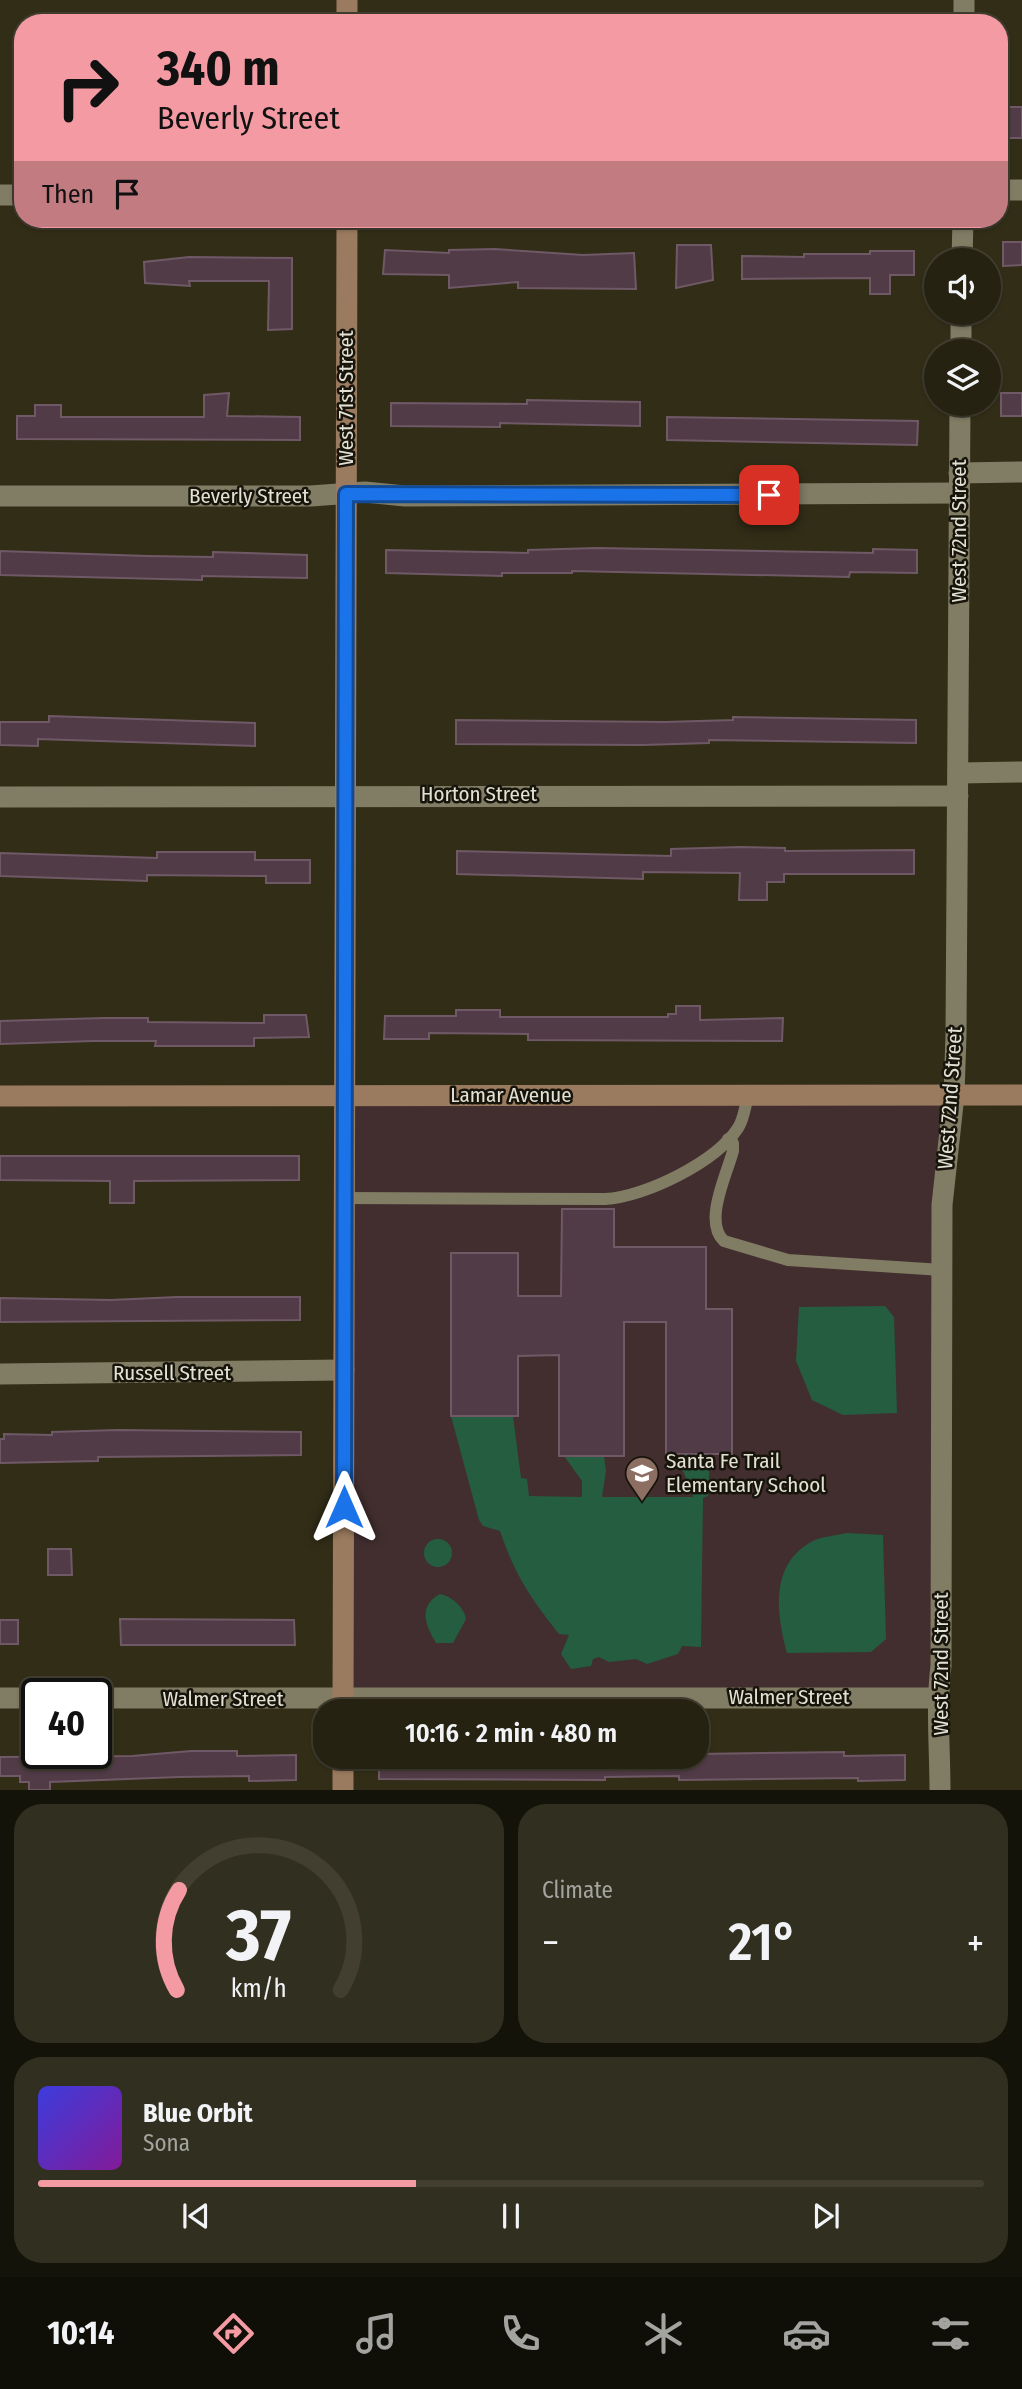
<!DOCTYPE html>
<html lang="en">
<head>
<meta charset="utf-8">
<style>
  :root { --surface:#252211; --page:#312f1f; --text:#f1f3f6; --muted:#a3a49f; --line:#423f31; --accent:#f49aa3 }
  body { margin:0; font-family:"Fira Sans Condensed",sans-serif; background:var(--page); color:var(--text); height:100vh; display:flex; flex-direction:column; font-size:26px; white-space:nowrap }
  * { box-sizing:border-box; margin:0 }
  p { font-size:23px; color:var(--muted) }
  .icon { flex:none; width:38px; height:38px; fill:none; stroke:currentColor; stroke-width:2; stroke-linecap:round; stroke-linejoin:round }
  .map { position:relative; height:1790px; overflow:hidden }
  .details { display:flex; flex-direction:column; gap:14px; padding:14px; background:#141309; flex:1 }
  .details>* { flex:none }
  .top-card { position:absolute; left:14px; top:14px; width:994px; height:214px; border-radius:28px; box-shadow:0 2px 5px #0004,0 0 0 2px var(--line); background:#f49aa3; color:#111; overflow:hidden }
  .fabs { position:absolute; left:924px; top:248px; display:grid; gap:14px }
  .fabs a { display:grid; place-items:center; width:77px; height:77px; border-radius:50%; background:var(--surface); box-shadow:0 2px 5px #0004,0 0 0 2px var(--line); font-size:35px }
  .speed { position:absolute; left:21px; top:1678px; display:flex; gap:14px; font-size:35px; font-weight:700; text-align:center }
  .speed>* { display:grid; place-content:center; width:91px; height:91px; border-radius:50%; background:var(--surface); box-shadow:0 2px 5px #0004,0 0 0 2px var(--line); line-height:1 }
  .speed .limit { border:4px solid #111; border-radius:10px; background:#fff; color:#111 }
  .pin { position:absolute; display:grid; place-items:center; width:60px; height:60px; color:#fff; margin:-30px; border-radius:14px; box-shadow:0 4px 10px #0006 }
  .me { position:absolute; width:77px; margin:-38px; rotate:0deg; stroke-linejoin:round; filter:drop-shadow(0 0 5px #0008) }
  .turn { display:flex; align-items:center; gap:24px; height:147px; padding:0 28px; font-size:32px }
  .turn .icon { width:91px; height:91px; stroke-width:2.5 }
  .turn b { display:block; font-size:49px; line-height:60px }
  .then { display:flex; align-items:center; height:66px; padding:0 28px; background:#0003; gap:14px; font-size:26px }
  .big { font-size:52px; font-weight:600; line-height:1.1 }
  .details .card { flex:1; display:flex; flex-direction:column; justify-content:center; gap:10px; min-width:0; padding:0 24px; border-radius:28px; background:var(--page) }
  .details .dial { align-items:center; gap:0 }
  .dial svg { height:182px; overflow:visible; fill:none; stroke:var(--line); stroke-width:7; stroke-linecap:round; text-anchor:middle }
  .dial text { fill:var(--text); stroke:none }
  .song { display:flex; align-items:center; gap:21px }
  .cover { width:84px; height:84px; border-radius:10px; background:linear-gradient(135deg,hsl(240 70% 55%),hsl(290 70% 35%)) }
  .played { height:7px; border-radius:4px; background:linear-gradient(90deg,var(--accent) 40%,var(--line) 40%) }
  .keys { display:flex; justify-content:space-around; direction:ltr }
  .heat { display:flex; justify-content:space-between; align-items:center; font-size:38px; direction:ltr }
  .details .tiles { flex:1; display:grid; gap:14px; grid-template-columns:1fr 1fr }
  .card:last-child { grid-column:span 2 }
  .trip { position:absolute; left:313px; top:1699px; width:396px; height:70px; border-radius:28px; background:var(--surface); box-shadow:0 2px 5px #0004,0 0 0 2px var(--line); font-weight:600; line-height:70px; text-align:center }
  .tab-bar { display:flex; height:112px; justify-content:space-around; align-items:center; background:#0f0e07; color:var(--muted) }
  .tab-bar .icon { width:49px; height:49px }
  .tab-bar .selected { color:var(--accent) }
  .tab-bar b { font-size:32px; color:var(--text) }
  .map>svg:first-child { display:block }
  .education { fill:#422e2f }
  .green { fill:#245d3f }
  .building { fill:#503b47; stroke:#705966; stroke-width:2 }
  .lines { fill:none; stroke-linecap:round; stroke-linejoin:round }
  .lane { stroke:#817c64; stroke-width:12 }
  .street { stroke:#817c64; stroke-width:21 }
  .secondary { stroke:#9b7b5f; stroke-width:21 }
  .route-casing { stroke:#114b97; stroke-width:18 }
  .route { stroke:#1a73e8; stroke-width:12 }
  .labels { text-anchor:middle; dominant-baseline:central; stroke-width:5; stroke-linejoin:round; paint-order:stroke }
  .street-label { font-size:21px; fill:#e3e1d4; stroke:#17150b }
  .poi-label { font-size:21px; fill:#e3e1d4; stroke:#17150b; text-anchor:start }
</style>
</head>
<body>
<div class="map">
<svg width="1022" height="1791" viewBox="0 0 1022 1791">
  <rect width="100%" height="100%" fill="#312d17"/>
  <polygon class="education" points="939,1104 945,1120 935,1669 928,1692 349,1691 352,1106"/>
  <g class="green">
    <polygon points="885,1306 894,1317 897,1413 843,1415 812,1400 796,1361 799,1307"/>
    <path d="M 451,1416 L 513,1416 L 521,1478 L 527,1479 L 529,1496 L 582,1497 L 582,1481 L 564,1456 L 604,1456 L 606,1471 L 602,1497 L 693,1497 L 684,1473 L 671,1454 L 710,1454 L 708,1496 L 703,1498 L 701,1647 L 682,1646 L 678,1654 L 647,1664 L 636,1659 L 609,1662 L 599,1657 L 593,1659 L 591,1666 L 571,1669 L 561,1654 L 569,1635 L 559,1634 C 530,1597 515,1575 500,1531 L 483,1526 L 479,1520 Z"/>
    <path d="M 847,1533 L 883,1535 L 886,1639 L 871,1652 L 787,1653 C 777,1614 769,1566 811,1542 C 821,1536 836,1536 847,1533 Z"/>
    <circle cx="438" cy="1553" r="14"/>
    <path d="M 440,1594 C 451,1596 464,1607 466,1619 L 453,1643 L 436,1643 C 425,1625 418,1606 440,1594 Z"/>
  </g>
  <g class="building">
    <rect x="1002" y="107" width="20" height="31"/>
    <polygon points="1003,242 1022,242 1022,265 1003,266"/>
    <polygon points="677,245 711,245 713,280 676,288"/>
    <polygon points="495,249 583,255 634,253 636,289 518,288 518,282 449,288 449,275 383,274 385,250 449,253 449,250"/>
    <polygon points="870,251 914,251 914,275 890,275 890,294 870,294 870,278 742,279 742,256 804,257 804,254 870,254"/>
    <polygon points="189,257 292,258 292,329 268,330 269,281 189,281 190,286 145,283 144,262"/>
    <polygon points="229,393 227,416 300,417 300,440 17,439 17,416 35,416 35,405 61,405 61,417 204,417 204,395"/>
    <rect x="1001" y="393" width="21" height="23"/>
    <polygon points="527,400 640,402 640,426 500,423 500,427 391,426 391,403 527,404"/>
    <polygon points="667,417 918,421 917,445 667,440"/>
    <polygon points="597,548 873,553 873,549 917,550 917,573 850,572 849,577 572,571 572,573 502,573 502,576 386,573 386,550 528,553 528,550"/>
    <polygon points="0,551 147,556 213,557 213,552 307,555 307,578 202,576 202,580 0,575"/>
    <polygon points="49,716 255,723 255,746 38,739 38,746 0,745 0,722 49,722"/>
    <polygon points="733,717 916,720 916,743 709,740 709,743 642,745 456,744 456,720 665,722 733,720"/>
    <polygon points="740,847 785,848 785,851 914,850 914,874 784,874 784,882 767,882 767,900 739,900 740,873 643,872 643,879 457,874 457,851 671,856 671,849"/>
    <polygon points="157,852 255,852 255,860 310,860 310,883 266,883 266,876 147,875 147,881 0,876 0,853 157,858"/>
    <polygon points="676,1006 700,1006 700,1020 783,1018 782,1041 528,1040 528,1034 429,1033 429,1039 384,1039 385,1016 456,1016 456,1010 500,1010 500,1017 668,1017 668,1014 676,1014"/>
    <polygon points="264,1015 306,1015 309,1037 254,1038 254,1046 155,1046 156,1041 93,1041 0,1044 0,1021 104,1018 148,1018 148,1022 264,1023"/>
    <polygon points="0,1156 299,1156 299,1180 134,1181 134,1203 110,1203 110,1181 0,1180"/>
    <polygon points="562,1209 614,1209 614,1247 706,1247 706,1309 732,1309 732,1454 666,1454 666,1322 624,1322 624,1456 559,1456 559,1355 518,1356 518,1416 451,1416 451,1253 518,1253 518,1296 561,1296"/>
    <polygon points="177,1297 300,1297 300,1320 0,1322 0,1298 111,1300"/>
    <polygon points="118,1430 301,1432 301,1455 98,1457 98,1461 0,1463 0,1439 4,1439 4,1434 52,1435 52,1432"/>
    <polygon points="48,1549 71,1549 72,1575 48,1575"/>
    <polygon points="120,1619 294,1620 295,1645 121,1645"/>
    <rect x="0" y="1620" width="18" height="24"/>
    <polygon points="191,1751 237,1751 237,1756 296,1755 296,1780 249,1781 249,1776 179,1777 50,1782 50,1790 29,1790 29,1782 20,1782 20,1776 0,1776 0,1757 132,1756"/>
    <polygon points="844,1752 844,1756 905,1755 905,1780 858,1781 858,1778 679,1780 679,1776 605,1777 605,1780 379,1779 379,1757 696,1757 696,1754"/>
  </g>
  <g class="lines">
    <g class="lane">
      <path d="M 728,1139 L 733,1143 L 733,1151 C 727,1174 703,1222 724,1241 L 788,1260 L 942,1270"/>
      <path d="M 344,1198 L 605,1199 C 645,1197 716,1162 738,1128 C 744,1119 745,1106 748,1096"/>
    </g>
    <g class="street">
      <polyline points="964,23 964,0"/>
      <polyline points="999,190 1022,190"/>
      <polyline points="0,195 23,195"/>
      <polyline points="962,261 963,219"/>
      <polyline points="961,352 961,313"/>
      <polyline points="959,473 1022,472"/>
      <polyline points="0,496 311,496 365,492 405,496 959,493"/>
      <polyline points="959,773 1022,772"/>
      <polyline points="0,797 958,796"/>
      <polyline points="0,1374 344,1370"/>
      <polyline points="0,1698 37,1698"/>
      <polyline points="96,1698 937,1698"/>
      <path d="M 940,1791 C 940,1749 936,1707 941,1666 L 942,1205 L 954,1095 L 956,1035 L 960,404"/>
    </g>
    <g class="secondary">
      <polyline points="347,23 347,0"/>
      <polyline points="0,1096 1022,1095"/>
      <polyline points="343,1712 347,219"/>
      <polyline points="343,1791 343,1757"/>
    </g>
  </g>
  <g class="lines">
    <defs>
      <polyline id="route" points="344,1507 346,494 769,495"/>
    </defs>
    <use href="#route" class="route-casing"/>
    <use href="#route" class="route"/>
  </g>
  <defs>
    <symbol id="school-pin" viewBox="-11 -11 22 30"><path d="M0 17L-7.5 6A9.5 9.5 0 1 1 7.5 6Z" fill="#8d6e63" stroke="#17150b"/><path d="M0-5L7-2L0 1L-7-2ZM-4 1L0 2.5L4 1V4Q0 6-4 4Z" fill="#fff"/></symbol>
  </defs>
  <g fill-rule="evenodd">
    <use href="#school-pin" x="623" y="1454" width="38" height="52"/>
  </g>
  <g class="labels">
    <g class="street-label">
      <text transform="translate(346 398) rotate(-90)">West 71st Street</text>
      <text x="249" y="496">Beverly Street</text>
      <text transform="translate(959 531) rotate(-90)">West 72nd Street</text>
      <text x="479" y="794">Horton Street</text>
      <text x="511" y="1095">Lamar Avenue</text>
      <text transform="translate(950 1098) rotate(-86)">West 72nd Street</text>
      <text x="172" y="1373">Russell Street</text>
      <text transform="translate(941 1664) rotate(-90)">West 72nd Street</text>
      <text x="789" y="1697">Walmer Street</text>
      <text x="223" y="1699">Walmer Street</text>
    </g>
    <g class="poi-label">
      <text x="666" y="1461">Santa Fe Trail<tspan x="666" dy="24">Elementary School</tspan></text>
    </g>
  </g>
</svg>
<div class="fabs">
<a><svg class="icon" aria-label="sound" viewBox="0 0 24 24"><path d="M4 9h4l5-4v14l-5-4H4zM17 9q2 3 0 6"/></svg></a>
<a><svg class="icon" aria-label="layers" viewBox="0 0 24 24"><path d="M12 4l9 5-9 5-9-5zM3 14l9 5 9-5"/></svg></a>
</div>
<div class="speed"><div class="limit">40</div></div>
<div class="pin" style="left:769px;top:495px;background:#d93025"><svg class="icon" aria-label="arrive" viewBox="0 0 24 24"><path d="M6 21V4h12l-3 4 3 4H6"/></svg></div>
<svg class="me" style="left:344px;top:1507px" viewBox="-20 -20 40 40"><path d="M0-17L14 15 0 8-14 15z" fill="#1a73e8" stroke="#fff" stroke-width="4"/></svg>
<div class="trip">10:16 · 2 min · 480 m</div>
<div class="top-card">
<div class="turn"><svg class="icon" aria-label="right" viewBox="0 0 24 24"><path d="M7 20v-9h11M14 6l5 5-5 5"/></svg><div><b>340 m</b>Beverly Street</div></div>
<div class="then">Then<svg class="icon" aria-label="arrive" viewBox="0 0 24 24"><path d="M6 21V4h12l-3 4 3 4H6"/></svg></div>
</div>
</div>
<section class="details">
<div class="tiles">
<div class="card dial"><svg viewBox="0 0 100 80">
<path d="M14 69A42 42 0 1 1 86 69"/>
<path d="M14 69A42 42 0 0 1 15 25" stroke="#f49aa3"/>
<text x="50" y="56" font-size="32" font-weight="700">37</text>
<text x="50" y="72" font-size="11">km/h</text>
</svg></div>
<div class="card"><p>Climate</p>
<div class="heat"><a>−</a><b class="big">21°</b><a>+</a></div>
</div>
<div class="card">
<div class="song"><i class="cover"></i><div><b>Blue Orbit</b><p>Sona</p></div></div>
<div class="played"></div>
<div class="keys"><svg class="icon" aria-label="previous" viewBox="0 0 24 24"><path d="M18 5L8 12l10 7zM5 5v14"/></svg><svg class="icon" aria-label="pause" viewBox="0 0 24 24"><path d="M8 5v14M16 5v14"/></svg><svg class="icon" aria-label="next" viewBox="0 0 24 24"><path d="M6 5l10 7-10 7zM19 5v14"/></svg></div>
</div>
</div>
</section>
<nav class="tab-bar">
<b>10:14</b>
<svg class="icon selected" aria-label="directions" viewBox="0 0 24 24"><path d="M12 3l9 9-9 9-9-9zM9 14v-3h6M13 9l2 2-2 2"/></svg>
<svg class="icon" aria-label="music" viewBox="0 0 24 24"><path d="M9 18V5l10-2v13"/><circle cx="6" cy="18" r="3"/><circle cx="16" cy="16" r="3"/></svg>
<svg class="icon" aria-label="phone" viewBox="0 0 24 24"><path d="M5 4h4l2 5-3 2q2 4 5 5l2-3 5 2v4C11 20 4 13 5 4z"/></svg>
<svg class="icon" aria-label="climate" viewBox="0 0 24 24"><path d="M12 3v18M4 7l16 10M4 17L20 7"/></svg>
<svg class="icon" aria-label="car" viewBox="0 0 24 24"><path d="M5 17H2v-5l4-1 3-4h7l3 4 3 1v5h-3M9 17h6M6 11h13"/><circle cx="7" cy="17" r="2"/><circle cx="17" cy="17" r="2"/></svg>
<svg class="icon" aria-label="filters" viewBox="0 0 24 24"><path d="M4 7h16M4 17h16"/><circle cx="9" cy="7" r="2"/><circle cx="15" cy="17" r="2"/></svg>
</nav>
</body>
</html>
